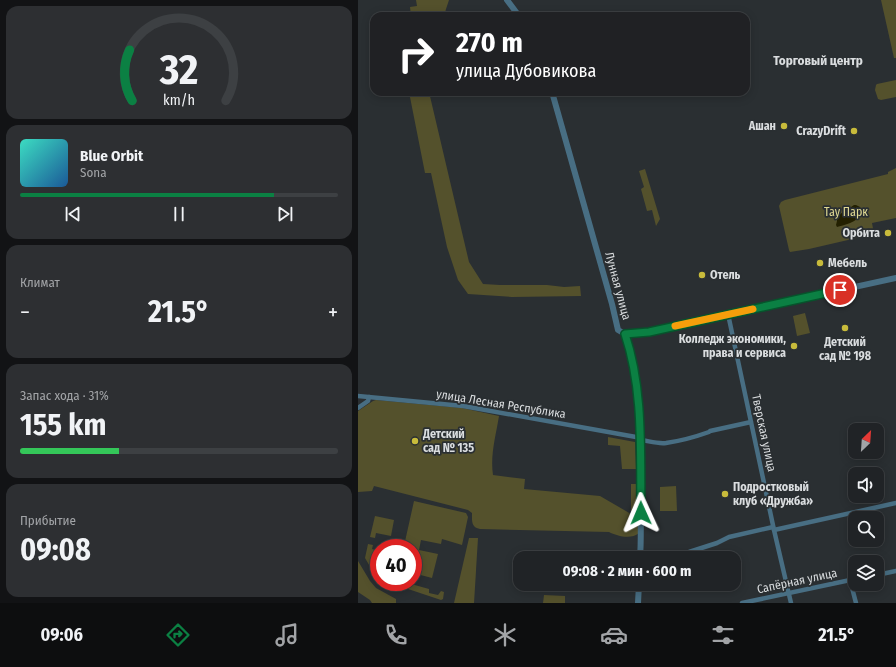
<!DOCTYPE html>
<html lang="ru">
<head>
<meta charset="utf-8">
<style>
  :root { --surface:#202326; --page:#2d2f32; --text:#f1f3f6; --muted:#a2a4a7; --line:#3d4043; --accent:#0b8043 }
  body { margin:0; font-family:"Fira Sans Condensed",sans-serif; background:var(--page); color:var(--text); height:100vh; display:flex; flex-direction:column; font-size:15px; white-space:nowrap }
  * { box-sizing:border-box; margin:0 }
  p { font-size:13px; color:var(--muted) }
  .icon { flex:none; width:22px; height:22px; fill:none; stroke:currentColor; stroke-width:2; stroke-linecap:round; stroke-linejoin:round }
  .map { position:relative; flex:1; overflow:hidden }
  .side { display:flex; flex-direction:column; gap:6px; padding:6px; background:#121315; width:358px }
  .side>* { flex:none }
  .hud { position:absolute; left:12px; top:12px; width:380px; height:84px; border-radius:12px; box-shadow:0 2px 10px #0003,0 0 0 1px var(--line); background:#202124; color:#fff; overflow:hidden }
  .needle { width:26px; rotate:25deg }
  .tools { position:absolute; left:490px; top:423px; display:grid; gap:8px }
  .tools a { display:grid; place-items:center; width:36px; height:36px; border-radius:8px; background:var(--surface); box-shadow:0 2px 10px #0003,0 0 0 1px var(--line); font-size:20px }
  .speed { position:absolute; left:12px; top:539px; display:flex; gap:8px; font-size:20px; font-weight:700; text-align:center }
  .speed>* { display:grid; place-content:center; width:52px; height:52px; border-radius:50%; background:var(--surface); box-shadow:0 2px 10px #0003,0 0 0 1px var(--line); line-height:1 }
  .speed .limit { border:6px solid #d22; background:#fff; color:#111 }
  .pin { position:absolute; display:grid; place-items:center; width:34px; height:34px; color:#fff; margin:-17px; border:2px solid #fff; border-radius:50%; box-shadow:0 1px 4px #0007 }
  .me { position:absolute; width:44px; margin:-22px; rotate:359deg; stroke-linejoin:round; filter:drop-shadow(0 0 3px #0008) }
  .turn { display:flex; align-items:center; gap:14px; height:84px; padding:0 20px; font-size:18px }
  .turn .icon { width:52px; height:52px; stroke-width:2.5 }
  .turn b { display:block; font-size:28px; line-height:34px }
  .big { font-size:30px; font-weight:700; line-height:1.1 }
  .side .widget { flex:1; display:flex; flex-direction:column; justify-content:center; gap:6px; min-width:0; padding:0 14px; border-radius:12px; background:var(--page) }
  .side .dial { align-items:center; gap:0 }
  .dial svg { height:104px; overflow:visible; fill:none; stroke:var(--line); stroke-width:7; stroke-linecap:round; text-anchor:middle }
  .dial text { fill:var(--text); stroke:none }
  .song { display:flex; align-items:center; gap:12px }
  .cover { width:48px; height:48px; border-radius:6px; background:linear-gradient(135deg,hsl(170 70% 55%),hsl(210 70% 35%)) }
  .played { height:4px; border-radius:2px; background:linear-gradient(90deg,var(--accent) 80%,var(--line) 80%) }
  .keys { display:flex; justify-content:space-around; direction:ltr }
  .heat { display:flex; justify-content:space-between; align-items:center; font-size:22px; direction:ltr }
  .charge { height:6px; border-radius:3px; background:linear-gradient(90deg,#34c759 31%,var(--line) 0) }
  .trip { position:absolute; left:155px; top:551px; width:228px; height:40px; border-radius:12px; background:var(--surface); box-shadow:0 2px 10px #0003,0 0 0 1px var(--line); font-weight:700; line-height:40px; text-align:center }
  .tab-bar { display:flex; height:64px; justify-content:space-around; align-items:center; background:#0d0e0f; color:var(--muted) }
  .tab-bar .icon { width:28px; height:28px }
  .tab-bar .current { color:var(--accent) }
  .tab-bar b { font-size:18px; color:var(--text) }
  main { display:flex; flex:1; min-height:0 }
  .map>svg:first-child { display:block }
  .green { fill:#54512c }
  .water { fill:#232001 }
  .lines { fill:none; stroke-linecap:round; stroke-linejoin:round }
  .minor { stroke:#486e83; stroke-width:4.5 }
  .tertiary { stroke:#486e83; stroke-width:6 }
  .route-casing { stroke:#07532c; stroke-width:10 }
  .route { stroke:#0b8043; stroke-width:7 }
  .slow { stroke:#f59e0b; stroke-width:7 }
  .poi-dot { fill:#c8bb3b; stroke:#2a2f32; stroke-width:1.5 }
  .labels { text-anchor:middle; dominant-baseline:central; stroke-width:3.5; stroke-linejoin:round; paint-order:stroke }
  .poi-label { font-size:12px; font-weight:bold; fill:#dadddf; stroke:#2a2f32; text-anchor:end }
  .park-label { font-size:12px; fill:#e1da94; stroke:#2a2f32 }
  .street-label { font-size:12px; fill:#dadddf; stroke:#2a2f32 }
  .neighbourhood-label { font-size:13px; font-weight:bold; fill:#dadddf; stroke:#2a2f32 }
</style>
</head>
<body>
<main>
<section class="side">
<div class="widget dial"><svg viewBox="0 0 100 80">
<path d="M14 69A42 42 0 1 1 86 69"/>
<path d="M14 69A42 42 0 0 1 12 30" stroke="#0b8043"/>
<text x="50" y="56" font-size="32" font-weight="700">32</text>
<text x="50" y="72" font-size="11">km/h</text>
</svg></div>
<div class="widget">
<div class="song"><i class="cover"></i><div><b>Blue Orbit</b><p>Sona</p></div></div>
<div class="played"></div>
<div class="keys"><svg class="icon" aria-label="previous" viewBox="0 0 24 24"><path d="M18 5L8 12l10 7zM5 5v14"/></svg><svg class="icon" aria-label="pause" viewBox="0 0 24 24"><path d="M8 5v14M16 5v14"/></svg><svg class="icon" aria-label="next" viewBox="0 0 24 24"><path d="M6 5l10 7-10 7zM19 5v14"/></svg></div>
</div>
<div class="widget"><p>Климат</p>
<div class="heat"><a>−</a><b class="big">21.5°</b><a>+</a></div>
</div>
<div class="widget"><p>Запас хода · 31%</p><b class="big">155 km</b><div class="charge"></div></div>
<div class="widget"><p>Прибытие</p><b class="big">09:08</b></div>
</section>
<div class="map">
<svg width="538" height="603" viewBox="0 0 538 603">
  <rect width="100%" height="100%" fill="#2a2f32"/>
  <g class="green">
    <polygon points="58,0 91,0 88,9 86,16 53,16 52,7 59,6"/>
    <polygon points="523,0 538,0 538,58 536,58"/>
    <polygon points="538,80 538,97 523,100 520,99 517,90 518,85 519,84"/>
    <polygon points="51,92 71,92 111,262 125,284 142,285 189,285 206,287 222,286 223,296 154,297 110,294 100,280 89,247 73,173 67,173"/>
    <polygon points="538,168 538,218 514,223 516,234 451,249 432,252 431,250 421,206 423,202 427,200 530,174 530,172"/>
    <polygon points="287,169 302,219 298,226 294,210 289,211 283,189 286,187 281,171"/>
    <polygon points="447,313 452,333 439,336 435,316"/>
    <path d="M 18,400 L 104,408 L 141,416 C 138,435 132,455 135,475 L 167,479 L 166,489 L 242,496 L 273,514 L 273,484 L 281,484 L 281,533 C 273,540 259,536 251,532 L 122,529 C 113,527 114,521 114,513 L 110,510 L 16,486 L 14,491 L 0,492 L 0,411 L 15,401 Z"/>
    <polygon points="250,437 277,442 278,469 264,469 262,446 250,445"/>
    <polygon points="318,486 319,511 302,511 302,487"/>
    <polygon points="56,501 108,513 110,517 104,545 84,539 83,544 63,540 61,550 80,554 74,578 55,573 55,548 49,548 49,547 46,546"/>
    <polygon points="17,516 36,520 33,536 18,533 17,538 12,537"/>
    <polygon points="111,538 120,538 116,603 96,603"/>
    <polygon points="10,544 15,545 14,549 21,551 21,578 14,570 7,558"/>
    <polygon points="0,561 12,581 18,588 38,599 38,603 14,603 12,600 0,592"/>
    <polygon points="29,582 46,582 71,589 71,593 80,595 83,591 86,592 85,599 83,600"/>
    <polygon points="186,595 207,596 207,603 185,603"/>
  </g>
  <path class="water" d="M 496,205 L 498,205 L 502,207 C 507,220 488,225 479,227 L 478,225 L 479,221 L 479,216 L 487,211 Z"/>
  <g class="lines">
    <g class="minor">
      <polyline points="370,314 416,530 433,603"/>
      <polyline points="0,396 105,406 278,437 283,437"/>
      <polyline points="0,408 10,401 11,397"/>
      <path d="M 283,440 C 291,441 299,444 308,443 C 322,441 337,437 351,432 L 352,431 L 393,422"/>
      <polyline points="416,530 538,503"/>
      <polyline points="316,555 331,552 359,543 371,537 415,527"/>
      <polyline points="519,575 538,571"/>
      <polyline points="492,580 498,603"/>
      <polyline points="384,603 497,579"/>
    </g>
    <g class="tertiary">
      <polyline points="149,0 161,16"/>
      <path d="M 194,92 L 254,304 L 260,330 L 267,334 C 278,368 282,404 283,439 C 283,451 282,462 282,473 C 282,501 284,530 282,558"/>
      <polyline points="267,334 291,332 538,278"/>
      <polyline points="280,603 281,584"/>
    </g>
  </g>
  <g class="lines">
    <defs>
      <path id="route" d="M 283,513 C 282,453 286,391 267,334 L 291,332 L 482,290"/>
    </defs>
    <use href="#route" class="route-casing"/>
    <use href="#route" class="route"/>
    <polyline class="slow" points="317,326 395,309"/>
  </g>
  <g class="poi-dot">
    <circle cx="426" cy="126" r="4"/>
    <circle cx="496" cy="131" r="4"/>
    <circle cx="530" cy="233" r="4"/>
    <circle cx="462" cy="263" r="4"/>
    <circle cx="344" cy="275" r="4"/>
    <circle cx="487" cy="328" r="4"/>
    <circle cx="436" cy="346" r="4"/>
    <circle cx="57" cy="441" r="4"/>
    <circle cx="367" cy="494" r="4"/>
  </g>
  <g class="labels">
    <g class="poi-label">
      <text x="418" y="126">Ашан</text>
      <text x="488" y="131">CrazyDrift</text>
      <text x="522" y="233">Орбита</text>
      <text x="470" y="263" text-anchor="start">Мебель</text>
      <text x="352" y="275" text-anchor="start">Отель</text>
      <text x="428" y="339">Колледж экономики,<tspan x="428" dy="14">права и сервиса</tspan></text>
      <text x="487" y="342" text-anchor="middle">Детский<tspan x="487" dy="14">сад № 198</tspan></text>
      <text x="65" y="434" text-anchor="start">Детский<tspan x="65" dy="14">сад № 135</tspan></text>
      <text x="375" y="487" text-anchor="start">Подростковый<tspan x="375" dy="14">клуб «Дружба»</tspan></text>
    </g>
    <g class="park-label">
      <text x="488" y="212">Тау Парк</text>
    </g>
    <g class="street-label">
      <text transform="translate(260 286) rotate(75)">Лунная улица</text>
      <text transform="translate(143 404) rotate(9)">улица Лесная Республика</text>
      <text transform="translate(406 433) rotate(78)">Тверская улица</text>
      <text transform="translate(439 581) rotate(-12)">Сапёрная улица</text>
    </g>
    <g class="neighbourhood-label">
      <text x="460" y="60">Торговый центр</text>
    </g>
  </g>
</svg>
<div class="tools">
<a><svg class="needle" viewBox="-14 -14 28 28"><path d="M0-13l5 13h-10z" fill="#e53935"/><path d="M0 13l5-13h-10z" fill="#a2a4a7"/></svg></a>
<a><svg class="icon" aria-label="sound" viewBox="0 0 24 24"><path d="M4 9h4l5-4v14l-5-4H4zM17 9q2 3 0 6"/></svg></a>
<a><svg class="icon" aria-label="search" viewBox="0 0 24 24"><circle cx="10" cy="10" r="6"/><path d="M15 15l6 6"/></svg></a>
<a><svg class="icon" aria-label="layers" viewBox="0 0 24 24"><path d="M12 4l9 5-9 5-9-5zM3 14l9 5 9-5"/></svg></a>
</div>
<div class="speed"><div class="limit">40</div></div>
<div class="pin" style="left:482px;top:290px;background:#d93025"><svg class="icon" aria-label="arrive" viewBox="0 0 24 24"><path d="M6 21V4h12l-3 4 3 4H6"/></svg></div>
<svg class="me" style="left:283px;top:513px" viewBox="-20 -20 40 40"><path d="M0-17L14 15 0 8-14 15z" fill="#0b8043" stroke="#fff" stroke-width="4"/></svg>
<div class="trip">09:08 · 2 мин · 600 m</div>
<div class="hud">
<div class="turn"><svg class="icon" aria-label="right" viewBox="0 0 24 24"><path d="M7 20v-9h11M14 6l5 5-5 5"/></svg><div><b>270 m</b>улица Дубовикова</div></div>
</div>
</div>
</main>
<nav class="tab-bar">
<b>09:06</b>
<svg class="icon current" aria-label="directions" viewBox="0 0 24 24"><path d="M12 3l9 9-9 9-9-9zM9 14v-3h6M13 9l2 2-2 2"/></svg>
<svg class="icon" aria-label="music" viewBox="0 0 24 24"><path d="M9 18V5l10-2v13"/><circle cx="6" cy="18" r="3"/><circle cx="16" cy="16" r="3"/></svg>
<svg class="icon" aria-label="phone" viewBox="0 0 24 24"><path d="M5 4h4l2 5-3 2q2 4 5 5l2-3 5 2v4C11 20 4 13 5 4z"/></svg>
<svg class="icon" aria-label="climate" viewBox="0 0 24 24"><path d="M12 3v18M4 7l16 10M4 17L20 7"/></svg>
<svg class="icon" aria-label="car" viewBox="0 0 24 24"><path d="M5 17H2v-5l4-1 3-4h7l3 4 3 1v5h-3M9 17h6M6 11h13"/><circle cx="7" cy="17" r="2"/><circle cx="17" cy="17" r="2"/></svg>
<svg class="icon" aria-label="filters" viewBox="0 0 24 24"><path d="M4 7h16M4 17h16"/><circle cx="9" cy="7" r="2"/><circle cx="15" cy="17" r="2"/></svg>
<b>21.5°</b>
</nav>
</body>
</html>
